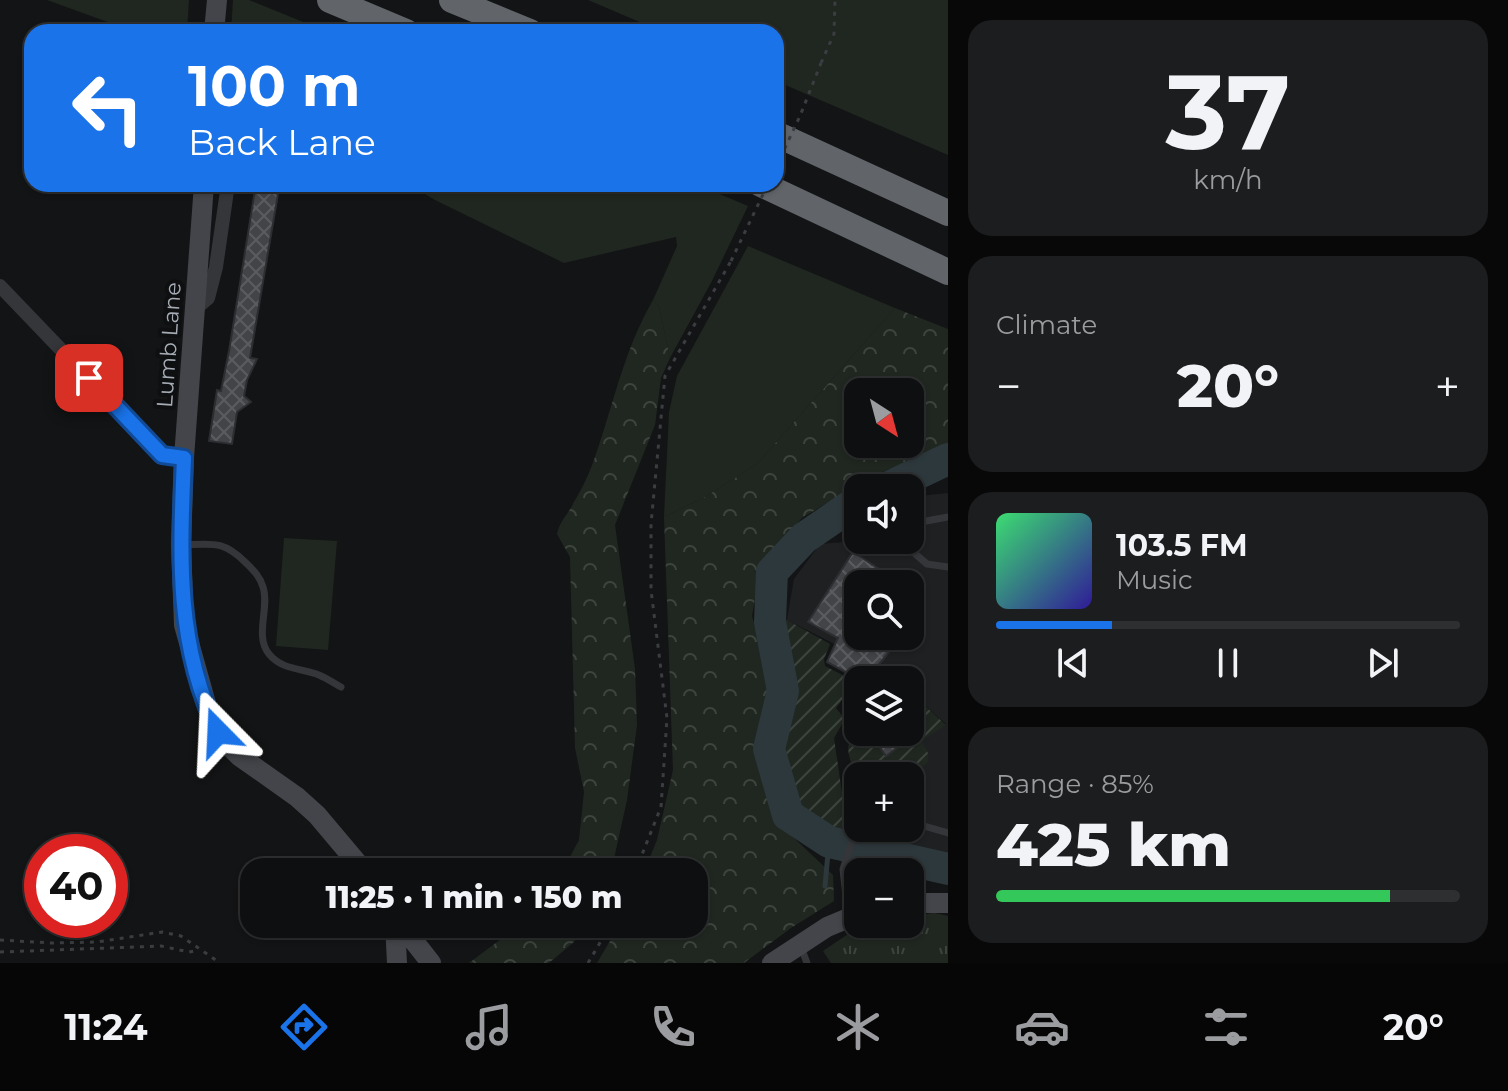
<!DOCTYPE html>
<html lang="en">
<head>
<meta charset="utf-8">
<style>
  :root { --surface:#0e0f10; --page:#1c1d1e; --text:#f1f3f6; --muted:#9b9c9f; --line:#2e2f30; --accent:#1a73e8 }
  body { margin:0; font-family:Montserrat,sans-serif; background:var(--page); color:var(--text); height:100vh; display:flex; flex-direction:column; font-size:30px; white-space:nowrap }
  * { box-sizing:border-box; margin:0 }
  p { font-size:26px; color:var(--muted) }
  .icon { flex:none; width:44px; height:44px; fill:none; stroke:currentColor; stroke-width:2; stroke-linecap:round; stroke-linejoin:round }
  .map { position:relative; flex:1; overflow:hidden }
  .sheet { display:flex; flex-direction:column; gap:20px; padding:20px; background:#080809; width:560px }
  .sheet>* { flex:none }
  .banner { position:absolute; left:24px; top:24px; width:760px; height:168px; border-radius:24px; box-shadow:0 2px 6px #0004,0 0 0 2px var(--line); background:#1a73e8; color:#fff; overflow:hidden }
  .needle { width:52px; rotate:144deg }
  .fabs { position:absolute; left:844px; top:378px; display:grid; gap:16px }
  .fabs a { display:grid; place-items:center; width:80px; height:80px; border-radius:16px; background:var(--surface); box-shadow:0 2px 6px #0004,0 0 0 2px var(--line); font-size:40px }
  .speed { position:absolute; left:24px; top:834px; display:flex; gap:16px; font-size:40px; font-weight:700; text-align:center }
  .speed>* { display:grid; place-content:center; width:104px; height:104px; border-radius:50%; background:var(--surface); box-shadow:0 2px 6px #0004,0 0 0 2px var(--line); line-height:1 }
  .speed .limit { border:12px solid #d22; background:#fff; color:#111 }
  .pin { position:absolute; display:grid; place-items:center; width:68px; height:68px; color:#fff; margin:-34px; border-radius:16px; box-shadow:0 4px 12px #0006 }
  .me { position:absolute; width:88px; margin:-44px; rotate:339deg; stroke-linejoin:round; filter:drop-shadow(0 0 6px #0008) }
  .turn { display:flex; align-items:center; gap:28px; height:168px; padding:0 32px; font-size:36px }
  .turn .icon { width:104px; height:104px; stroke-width:2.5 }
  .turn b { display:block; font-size:56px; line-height:68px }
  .big { font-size:60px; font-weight:800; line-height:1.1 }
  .sheet .card { flex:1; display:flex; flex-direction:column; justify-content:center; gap:12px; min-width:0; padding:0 28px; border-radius:24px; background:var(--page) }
  .sheet .dial { align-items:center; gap:0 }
  .dial b { font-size:104px; line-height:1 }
  .song { display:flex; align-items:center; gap:24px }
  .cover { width:96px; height:96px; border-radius:12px; background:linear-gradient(135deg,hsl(140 70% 55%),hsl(250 70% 35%)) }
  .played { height:8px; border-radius:4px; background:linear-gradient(90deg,var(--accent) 25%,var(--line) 25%) }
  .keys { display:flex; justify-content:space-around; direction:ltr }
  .heat { display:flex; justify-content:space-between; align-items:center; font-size:44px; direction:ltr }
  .charge { height:12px; border-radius:6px; background:linear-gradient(90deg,#34c759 85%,var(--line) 0) }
  .trip { position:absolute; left:240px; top:858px; width:468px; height:80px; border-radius:24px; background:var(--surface); box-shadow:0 2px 6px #0004,0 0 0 2px var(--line); font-weight:800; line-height:80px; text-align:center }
  .menu { display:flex; height:128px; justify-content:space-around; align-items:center; background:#060606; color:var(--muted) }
  .menu .icon { width:56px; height:56px }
  .menu .current { color:var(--accent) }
  .menu b { font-size:36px; color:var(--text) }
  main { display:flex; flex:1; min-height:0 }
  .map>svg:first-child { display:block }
  .built { fill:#1f2022; fill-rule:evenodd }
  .grass { fill:#202720 }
  .forest { fill:url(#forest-crowns); fill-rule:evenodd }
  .park { fill:url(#park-tufts) }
  .garden { fill:url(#garden-furrows) }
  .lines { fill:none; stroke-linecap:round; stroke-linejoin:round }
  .stream { stroke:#2d383d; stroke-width:5 }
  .river { stroke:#2d383d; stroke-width:32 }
  .building { fill:url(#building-cross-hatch); stroke:#2d2e31; stroke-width:2 }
  .path { stroke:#3b3d41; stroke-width:3; stroke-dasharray:4 6; stroke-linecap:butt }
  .lane { stroke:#35363a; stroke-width:7 }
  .street { stroke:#35363a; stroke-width:14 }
  .secondary { stroke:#43454a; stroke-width:20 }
  .highway { stroke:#61656a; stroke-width:26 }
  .path-bridge { stroke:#3b3d41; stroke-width:3; stroke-dasharray:4 6; stroke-linecap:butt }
  .route-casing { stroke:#114b97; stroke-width:20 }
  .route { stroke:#1a73e8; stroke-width:14 }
  .labels { text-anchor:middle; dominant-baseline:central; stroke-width:8; stroke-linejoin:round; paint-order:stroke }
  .street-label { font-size:22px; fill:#a6acb5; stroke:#0e0f10 }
</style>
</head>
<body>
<main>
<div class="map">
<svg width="948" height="963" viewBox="0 0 948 963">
  <defs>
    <pattern id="forest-crowns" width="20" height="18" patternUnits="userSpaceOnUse" patternTransform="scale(2)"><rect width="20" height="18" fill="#202720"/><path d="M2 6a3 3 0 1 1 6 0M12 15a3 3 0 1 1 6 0" fill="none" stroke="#3d443e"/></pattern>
    <pattern id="park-tufts" width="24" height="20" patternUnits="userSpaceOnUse" patternTransform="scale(2)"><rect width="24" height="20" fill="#202720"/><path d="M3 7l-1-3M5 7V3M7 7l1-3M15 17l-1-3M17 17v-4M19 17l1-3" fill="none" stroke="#3d443e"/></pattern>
    <pattern id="garden-furrows" width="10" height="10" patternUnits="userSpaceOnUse" patternTransform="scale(2)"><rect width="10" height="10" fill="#202720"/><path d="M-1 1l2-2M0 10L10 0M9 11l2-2" fill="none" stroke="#3d443e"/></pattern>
    <pattern id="building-cross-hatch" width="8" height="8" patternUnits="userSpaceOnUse" patternTransform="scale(2)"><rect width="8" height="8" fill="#424448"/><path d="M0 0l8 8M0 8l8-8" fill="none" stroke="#5a5c60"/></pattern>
  </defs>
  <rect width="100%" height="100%" fill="#131415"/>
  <path class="built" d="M 948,493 L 948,857 L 884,848 L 890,828 L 910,828 L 909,776 L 918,772 L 928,753 L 921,741 L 946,724 L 910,692 L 910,680 L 897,680 L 886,670 L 787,620 L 794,579 L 820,544 L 845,542 L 858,531 L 858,540 L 910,540 L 910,497 ZM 858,584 L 910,584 L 910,636 L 858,636 Z"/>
  <g class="grass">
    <polygon points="47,0 189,0 187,32 135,32"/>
    <polygon points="233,0 249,0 328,32 231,32"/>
    <polygon points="588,0 948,0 948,155 776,81 776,32 663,32"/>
    <polygon points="408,184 696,184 748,206 712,281 670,358 659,307 653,300 677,246 676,237 564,263 435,200"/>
    <polygon points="748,246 895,308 757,464 705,497 664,517 669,412 677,376"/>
    <polygon points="284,538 337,541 328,650 276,646"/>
  </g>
  <g class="forest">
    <path d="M 653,300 L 659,307 L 670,358 L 661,378 L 655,425 L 615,525 L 635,669 L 637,725 L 627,800 L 611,872 L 562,872 L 579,840 L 584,792 L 575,748 L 570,557 L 557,534 C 560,520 568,515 574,502 C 582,489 590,472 595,457 C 614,403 624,350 653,300 Z"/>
    <path d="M 895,308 L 948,329 L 948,446 L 872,476 L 802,518 L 761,564 L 752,616 L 771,688 L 756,745 L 775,820 L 833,875 L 834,901 L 791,928 L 744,963 L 597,963 L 620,924 L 694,924 L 694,872 L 644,872 L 657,840 L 673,770 L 664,517 L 705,497 L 757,464 ZM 858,392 L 910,392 L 910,444 L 858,444 Z"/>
    <polygon points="521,924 583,924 574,942 549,963 469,963"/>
  </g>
  <polygon class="park" points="934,913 948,916 948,963 831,963 823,951 863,924 910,924 910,916"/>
  <g class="garden">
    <polygon points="776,617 787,620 830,644 824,659 825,666 858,683 858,692 849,691 836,708 845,719 834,738 848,834 845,842 823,829 794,803 781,751 787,724 787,679"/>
    <path d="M 910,692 L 946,725 L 922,741 L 928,753 L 928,762 C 908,782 884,776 858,776 L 858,781 C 851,760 840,746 858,728 L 858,732 L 910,732 Z"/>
  </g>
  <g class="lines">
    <polyline class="stream" points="825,886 829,842"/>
    <g class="river">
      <polyline points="887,488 948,459"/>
      <polyline points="858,501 804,538 772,572 770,622 783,691 769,749 788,815 829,842 948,869"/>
    </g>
  </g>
  <g class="building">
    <polygon points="256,184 278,184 278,194 250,358 257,359 247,380 244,396 251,402 237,412 232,444 209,441 217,390 221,391 229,351"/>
    <polygon points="853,552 902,584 858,584 858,636 902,636 876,668 900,680 860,680 827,662 838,638 808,622"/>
    <polygon points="869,732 919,732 886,756"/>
  </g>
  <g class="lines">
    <g class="path">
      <polyline points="821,63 834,34 835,0"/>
      <polyline points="635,872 661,807 667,718 651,590 651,524 665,376 731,261"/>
      <polyline points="0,940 52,943 97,942 162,932 181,936 220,963"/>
      <polyline points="0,952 161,946 189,952 199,950"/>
      <polyline points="588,963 611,924"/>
    </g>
    <g class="lane">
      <polyline points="910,524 948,517"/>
      <polyline points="899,540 927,564 948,567"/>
      <path d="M 183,545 C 212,544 223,540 245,562 C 252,569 260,576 263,587 C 270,607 254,636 269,654 C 282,670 301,668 319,675 C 326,678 334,683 341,687"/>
      <polyline points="910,822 948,833"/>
      <polyline points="848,914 843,869 858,823"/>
      <polyline points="801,947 807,963"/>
    </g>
    <g class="street">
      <polyline points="0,286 162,455 184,458"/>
      <polyline points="196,308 208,298 216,267 228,184"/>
    </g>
    <g class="secondary">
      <polyline points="214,32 217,0"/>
      <polyline points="204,184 184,458 181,545 184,625 207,707 222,739 239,756 297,797 317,815 365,872"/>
      <polyline points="910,903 948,903"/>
      <polyline points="395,924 397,963"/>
      <polyline points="397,934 413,940 431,963"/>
      <polyline points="772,963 827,927 858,914"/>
    </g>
    <g class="highway">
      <polyline points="330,0 406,32"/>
      <polyline points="452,0 530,32"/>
      <polyline points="776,134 948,213"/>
      <polyline points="761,184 948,272"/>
    </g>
    <g class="path-bridge">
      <polyline points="776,167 800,116 821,63"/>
      <polyline points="731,261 768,184"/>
    </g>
  </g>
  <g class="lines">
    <defs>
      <path id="route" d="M 89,378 L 162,455 L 184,458 C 180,553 175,645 218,732"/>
    </defs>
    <use href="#route" class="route-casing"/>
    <use href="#route" class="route"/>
  </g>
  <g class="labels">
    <g class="street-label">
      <text transform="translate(169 345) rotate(-86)">Lumb Lane</text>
    </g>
  </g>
</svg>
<div class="fabs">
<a><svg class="needle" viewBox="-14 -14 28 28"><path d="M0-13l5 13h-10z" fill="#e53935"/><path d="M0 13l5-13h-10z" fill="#9b9c9f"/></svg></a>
<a><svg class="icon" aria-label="sound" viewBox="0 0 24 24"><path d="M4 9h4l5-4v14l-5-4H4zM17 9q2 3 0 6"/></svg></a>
<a><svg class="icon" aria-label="search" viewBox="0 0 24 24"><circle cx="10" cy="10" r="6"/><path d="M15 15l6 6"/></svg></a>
<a><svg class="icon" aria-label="layers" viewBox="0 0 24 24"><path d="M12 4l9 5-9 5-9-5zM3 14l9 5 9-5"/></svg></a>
<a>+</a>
<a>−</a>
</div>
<div class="speed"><div class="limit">40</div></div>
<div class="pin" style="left:89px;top:378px;background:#d93025"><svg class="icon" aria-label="arrive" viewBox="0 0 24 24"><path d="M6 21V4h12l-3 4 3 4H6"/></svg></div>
<svg class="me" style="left:218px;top:732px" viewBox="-20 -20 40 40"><path d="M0-17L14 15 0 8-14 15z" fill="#1a73e8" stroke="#fff" stroke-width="4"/></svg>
<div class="trip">11:25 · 1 min · 150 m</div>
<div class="banner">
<div class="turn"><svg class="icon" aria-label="left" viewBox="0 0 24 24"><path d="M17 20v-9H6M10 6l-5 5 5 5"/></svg><div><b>100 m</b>Back Lane</div></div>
</div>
</div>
<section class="sheet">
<div class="card dial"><b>37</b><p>km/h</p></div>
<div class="card"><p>Climate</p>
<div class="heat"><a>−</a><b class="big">20°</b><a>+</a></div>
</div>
<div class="card">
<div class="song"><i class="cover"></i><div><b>103.5 FM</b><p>Music</p></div></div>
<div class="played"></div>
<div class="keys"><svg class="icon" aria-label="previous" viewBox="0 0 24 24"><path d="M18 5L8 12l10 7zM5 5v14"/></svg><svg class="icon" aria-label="pause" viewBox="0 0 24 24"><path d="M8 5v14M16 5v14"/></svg><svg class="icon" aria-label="next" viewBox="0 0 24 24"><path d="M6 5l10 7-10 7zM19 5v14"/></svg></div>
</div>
<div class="card"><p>Range · 85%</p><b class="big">425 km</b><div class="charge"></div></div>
</section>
</main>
<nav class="menu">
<b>11:24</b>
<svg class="icon current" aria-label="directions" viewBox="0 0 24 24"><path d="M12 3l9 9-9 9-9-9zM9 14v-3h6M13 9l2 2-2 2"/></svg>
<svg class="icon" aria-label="music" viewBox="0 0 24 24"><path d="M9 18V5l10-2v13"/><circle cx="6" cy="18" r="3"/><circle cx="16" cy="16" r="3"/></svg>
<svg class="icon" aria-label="phone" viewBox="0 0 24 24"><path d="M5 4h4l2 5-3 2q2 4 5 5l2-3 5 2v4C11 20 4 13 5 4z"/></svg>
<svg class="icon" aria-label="climate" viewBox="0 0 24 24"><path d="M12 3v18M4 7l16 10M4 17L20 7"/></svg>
<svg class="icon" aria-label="car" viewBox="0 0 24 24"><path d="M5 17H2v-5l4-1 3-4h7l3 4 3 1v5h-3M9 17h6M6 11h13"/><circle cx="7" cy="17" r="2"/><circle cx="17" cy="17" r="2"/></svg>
<svg class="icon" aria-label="filters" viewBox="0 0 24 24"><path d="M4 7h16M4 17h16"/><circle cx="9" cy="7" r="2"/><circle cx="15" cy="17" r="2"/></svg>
<b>20°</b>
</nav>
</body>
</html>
